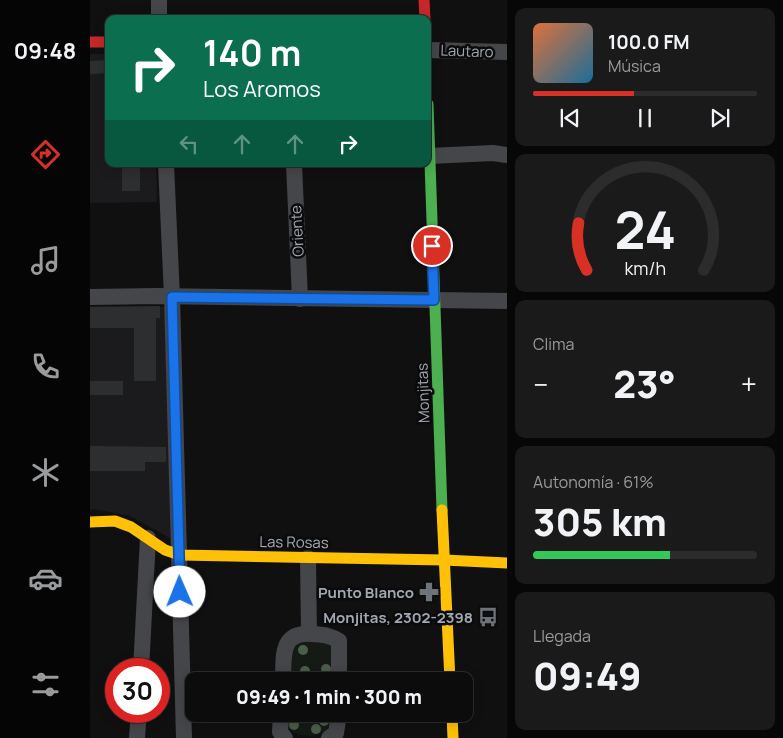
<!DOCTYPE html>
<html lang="es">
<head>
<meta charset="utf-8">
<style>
  :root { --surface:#0c0c0c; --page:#1a1a1a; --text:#f1f3f6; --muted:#9a9b9d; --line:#2c2c2d; --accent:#d93025 }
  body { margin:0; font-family:Manrope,sans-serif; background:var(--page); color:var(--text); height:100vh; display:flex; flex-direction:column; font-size:19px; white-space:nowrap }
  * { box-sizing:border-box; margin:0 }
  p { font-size:16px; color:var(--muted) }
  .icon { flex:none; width:28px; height:28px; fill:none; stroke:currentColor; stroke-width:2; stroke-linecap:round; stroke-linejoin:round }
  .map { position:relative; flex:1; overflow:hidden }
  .panel { display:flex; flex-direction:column; gap:8px; padding:8px; background:#070707; width:276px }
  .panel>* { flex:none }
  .hud { position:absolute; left:15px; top:15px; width:326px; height:152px; border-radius:10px; box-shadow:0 2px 12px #0003,0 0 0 1px var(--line); background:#0b6e4f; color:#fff; overflow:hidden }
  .speed { position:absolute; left:15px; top:658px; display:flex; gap:10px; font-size:25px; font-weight:700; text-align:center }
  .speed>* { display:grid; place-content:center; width:65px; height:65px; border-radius:50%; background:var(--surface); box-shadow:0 2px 12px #0003,0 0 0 1px var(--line); line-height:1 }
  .speed .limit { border:8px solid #d22; background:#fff; color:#111 }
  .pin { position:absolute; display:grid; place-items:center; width:42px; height:42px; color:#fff; margin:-21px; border:2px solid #fff; border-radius:50%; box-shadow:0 1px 5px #0007 }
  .me { position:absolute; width:55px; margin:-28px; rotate:359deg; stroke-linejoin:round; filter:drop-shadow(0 0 4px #0008) }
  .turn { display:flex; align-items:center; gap:18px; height:105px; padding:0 15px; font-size:22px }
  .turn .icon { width:65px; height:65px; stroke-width:2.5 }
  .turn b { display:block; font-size:35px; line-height:42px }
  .lanes { display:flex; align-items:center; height:48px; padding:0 15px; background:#0003; justify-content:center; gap:25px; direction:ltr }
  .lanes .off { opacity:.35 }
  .big { font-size:38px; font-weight:800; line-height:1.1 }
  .panel .tile { flex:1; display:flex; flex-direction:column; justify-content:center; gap:8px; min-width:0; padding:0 18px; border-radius:10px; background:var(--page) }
  .panel .dial { align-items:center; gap:0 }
  .dial svg { height:130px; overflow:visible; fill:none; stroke:var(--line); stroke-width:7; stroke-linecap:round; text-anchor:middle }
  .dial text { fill:var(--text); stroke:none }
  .song { display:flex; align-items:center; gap:15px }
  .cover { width:60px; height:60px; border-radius:8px; background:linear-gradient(135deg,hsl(20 70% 55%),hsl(200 70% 35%)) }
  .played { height:5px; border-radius:2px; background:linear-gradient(90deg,var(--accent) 45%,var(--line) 45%) }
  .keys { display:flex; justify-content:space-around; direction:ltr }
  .heat { display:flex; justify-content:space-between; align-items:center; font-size:28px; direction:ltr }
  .charge { height:8px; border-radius:4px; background:linear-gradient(90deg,#34c759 61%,var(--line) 0) }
  .trip { position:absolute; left:95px; top:672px; width:288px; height:50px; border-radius:10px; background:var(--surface); box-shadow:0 2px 12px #0003,0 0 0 1px var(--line); font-weight:800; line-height:50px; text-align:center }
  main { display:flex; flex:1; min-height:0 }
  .menu { display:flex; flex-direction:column; width:90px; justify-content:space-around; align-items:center; background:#050505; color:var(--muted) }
  .menu .icon { width:35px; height:35px }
  .menu .selected { color:var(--accent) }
  .menu b { font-size:22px; color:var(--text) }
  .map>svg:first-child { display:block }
  .built { fill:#1b1b1d }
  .green { fill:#151a15 }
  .building { fill:#2d2e30 }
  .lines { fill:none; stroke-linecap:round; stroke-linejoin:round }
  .street { stroke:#454649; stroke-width:16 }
  .fast { stroke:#4caf50; stroke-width:11 }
  .slow { stroke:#ffc107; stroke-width:11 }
  .jam { stroke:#c62828; stroke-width:11 }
  .tree { fill:#4a5e49 }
  .route-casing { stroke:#114b97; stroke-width:12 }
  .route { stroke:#1a73e8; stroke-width:9 }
  .labels { text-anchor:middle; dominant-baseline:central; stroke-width:5; stroke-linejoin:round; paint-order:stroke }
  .street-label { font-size:15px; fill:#a1a8b2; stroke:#0b0b0c }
  .poi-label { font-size:15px; font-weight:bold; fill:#a1a8b2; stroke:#0b0b0c; text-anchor:end }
</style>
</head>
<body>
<main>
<nav class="menu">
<b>09:48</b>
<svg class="icon selected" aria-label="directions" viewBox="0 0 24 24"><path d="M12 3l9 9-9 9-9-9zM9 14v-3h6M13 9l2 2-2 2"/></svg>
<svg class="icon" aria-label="music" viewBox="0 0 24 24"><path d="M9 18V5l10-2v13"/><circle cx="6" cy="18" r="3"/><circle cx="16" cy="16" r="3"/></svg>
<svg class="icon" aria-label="phone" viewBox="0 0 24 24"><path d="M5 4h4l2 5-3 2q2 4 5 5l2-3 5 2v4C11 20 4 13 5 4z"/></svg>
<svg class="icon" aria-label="climate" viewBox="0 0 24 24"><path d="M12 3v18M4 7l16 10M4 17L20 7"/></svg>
<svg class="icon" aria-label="car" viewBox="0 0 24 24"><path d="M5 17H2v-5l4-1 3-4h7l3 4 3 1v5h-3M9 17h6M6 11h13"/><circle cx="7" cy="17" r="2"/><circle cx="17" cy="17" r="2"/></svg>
<svg class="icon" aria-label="filters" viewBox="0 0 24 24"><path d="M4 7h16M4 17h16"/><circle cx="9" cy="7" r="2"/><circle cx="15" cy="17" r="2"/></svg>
</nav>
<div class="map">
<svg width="417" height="738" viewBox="0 0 417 738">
  <rect width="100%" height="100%" fill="#101010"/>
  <g class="built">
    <polygon points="0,54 19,54 19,164 66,164 67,202 0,203"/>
    <polygon points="0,306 78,307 80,538 40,516 4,509 0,510"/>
  </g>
  <g class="green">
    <polygon points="210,639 241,644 244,681 198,681 199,653"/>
    <path d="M 197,714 L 242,714 C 241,719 241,725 238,729 C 230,738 207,738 198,729 Z"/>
  </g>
  <g class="building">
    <polygon points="19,60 19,73 0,74 0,61"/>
    <rect x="32" y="164" width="18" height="27"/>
    <polygon points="70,306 70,318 66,318 66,381 44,381 44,328 0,328 0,307"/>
    <rect x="0" y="381" width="33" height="14"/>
    <polygon points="0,446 76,447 76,462 55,462 55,471 0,471"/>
  </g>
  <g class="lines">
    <g class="street">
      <polyline points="69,0 69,19"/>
      <polyline points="338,50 417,52"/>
      <polyline points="339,156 403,153 417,155"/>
      <polyline points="76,164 82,297 94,738"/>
      <polyline points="204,164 210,299"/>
      <polyline points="0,297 67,296 417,301"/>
      <polyline points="218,558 219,634"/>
      <polyline points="51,669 58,538"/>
      <path d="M 193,681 C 194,657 189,631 223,634 C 233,635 240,635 249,641 L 249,681"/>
      <polyline points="191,714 190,732 195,738"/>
      <polyline points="47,738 49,711"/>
      <polyline points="239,738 246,733 249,714"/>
    </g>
    <polyline class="fast" points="338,104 352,510"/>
    <g class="slow">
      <polyline points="352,510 360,681"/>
      <polyline points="0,522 25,521 41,527 75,550 90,555 354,560 417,563"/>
      <polyline points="362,714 363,738"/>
    </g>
    <g class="jam">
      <polyline points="334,0 335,19"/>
      <polyline points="0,42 19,42"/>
    </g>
  </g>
  <g class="tree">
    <circle cx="213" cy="650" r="5"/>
    <circle cx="236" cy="669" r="5"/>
    <circle cx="215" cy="671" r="5"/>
    <circle cx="234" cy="721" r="5"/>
    <circle cx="204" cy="725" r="5"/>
    <circle cx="226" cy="729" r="5"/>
  </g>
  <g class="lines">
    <defs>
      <polyline id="route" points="90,592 82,297 344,300 342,246"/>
    </defs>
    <use href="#route" class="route-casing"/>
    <use href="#route" class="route"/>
  </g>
  <defs>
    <symbol id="pharmacy-bare" viewBox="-9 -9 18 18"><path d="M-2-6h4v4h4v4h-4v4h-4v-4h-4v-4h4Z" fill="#6e7379" stroke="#0b0b0c" stroke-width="2.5" paint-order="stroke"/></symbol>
    <symbol id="bus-bare" viewBox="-9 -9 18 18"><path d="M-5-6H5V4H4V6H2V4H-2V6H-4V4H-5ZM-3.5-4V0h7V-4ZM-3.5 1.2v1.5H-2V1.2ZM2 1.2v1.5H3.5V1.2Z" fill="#6e7379" stroke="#0b0b0c" stroke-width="2.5" paint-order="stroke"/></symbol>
  </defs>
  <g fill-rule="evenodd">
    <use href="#pharmacy-bare" x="325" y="578" width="28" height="28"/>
    <use href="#bus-bare" x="384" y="603" width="28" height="28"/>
  </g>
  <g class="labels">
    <g class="street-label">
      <text transform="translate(377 51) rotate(2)">Lautaro</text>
      <text transform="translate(207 231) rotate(-93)">Oriente</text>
      <text transform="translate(333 393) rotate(-92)">Monjitas</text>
      <text transform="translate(204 542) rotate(1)">Las Rosas</text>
    </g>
    <g class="poi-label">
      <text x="324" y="592">Punto Blanco</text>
      <text x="383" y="617">Monjitas, 2302-2398</text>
    </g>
  </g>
</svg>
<div class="speed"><div class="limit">30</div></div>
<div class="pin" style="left:342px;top:246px;background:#d93025"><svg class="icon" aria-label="arrive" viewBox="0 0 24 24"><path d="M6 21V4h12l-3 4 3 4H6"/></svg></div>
<svg class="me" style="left:90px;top:592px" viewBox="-20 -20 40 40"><circle r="19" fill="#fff"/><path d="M0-13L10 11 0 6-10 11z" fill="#1a73e8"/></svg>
<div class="trip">09:49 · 1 min · 300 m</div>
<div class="hud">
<div class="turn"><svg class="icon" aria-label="right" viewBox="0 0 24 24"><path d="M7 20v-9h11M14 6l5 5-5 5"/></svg><div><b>140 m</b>Los Aromos</div></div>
<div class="lanes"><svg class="icon off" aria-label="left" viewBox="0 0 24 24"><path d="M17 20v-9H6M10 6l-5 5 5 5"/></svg><svg class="icon off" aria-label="ahead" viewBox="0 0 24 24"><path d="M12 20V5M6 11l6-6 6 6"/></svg><svg class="icon off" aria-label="ahead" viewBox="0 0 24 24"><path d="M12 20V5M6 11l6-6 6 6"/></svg><svg class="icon" aria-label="right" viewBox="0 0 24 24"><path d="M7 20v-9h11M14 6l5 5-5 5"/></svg></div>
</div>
</div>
<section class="panel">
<div class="tile">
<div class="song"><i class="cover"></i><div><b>100.0 FM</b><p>Música</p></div></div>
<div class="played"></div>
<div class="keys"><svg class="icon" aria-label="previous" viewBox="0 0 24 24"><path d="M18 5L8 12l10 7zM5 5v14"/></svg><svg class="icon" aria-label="pause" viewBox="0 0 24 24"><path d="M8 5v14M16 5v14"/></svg><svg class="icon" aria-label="next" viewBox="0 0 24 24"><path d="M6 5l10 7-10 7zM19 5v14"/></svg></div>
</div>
<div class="tile dial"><svg viewBox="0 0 100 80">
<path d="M14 69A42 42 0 1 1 86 69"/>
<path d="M14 69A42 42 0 0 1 9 40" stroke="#d93025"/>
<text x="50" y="56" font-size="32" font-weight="700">24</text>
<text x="50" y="72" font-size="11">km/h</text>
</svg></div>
<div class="tile"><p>Clima</p>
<div class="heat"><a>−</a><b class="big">23°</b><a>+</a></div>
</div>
<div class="tile"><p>Autonomía · 61%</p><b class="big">305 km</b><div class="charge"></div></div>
<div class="tile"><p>Llegada</p><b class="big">09:49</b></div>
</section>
</main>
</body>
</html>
